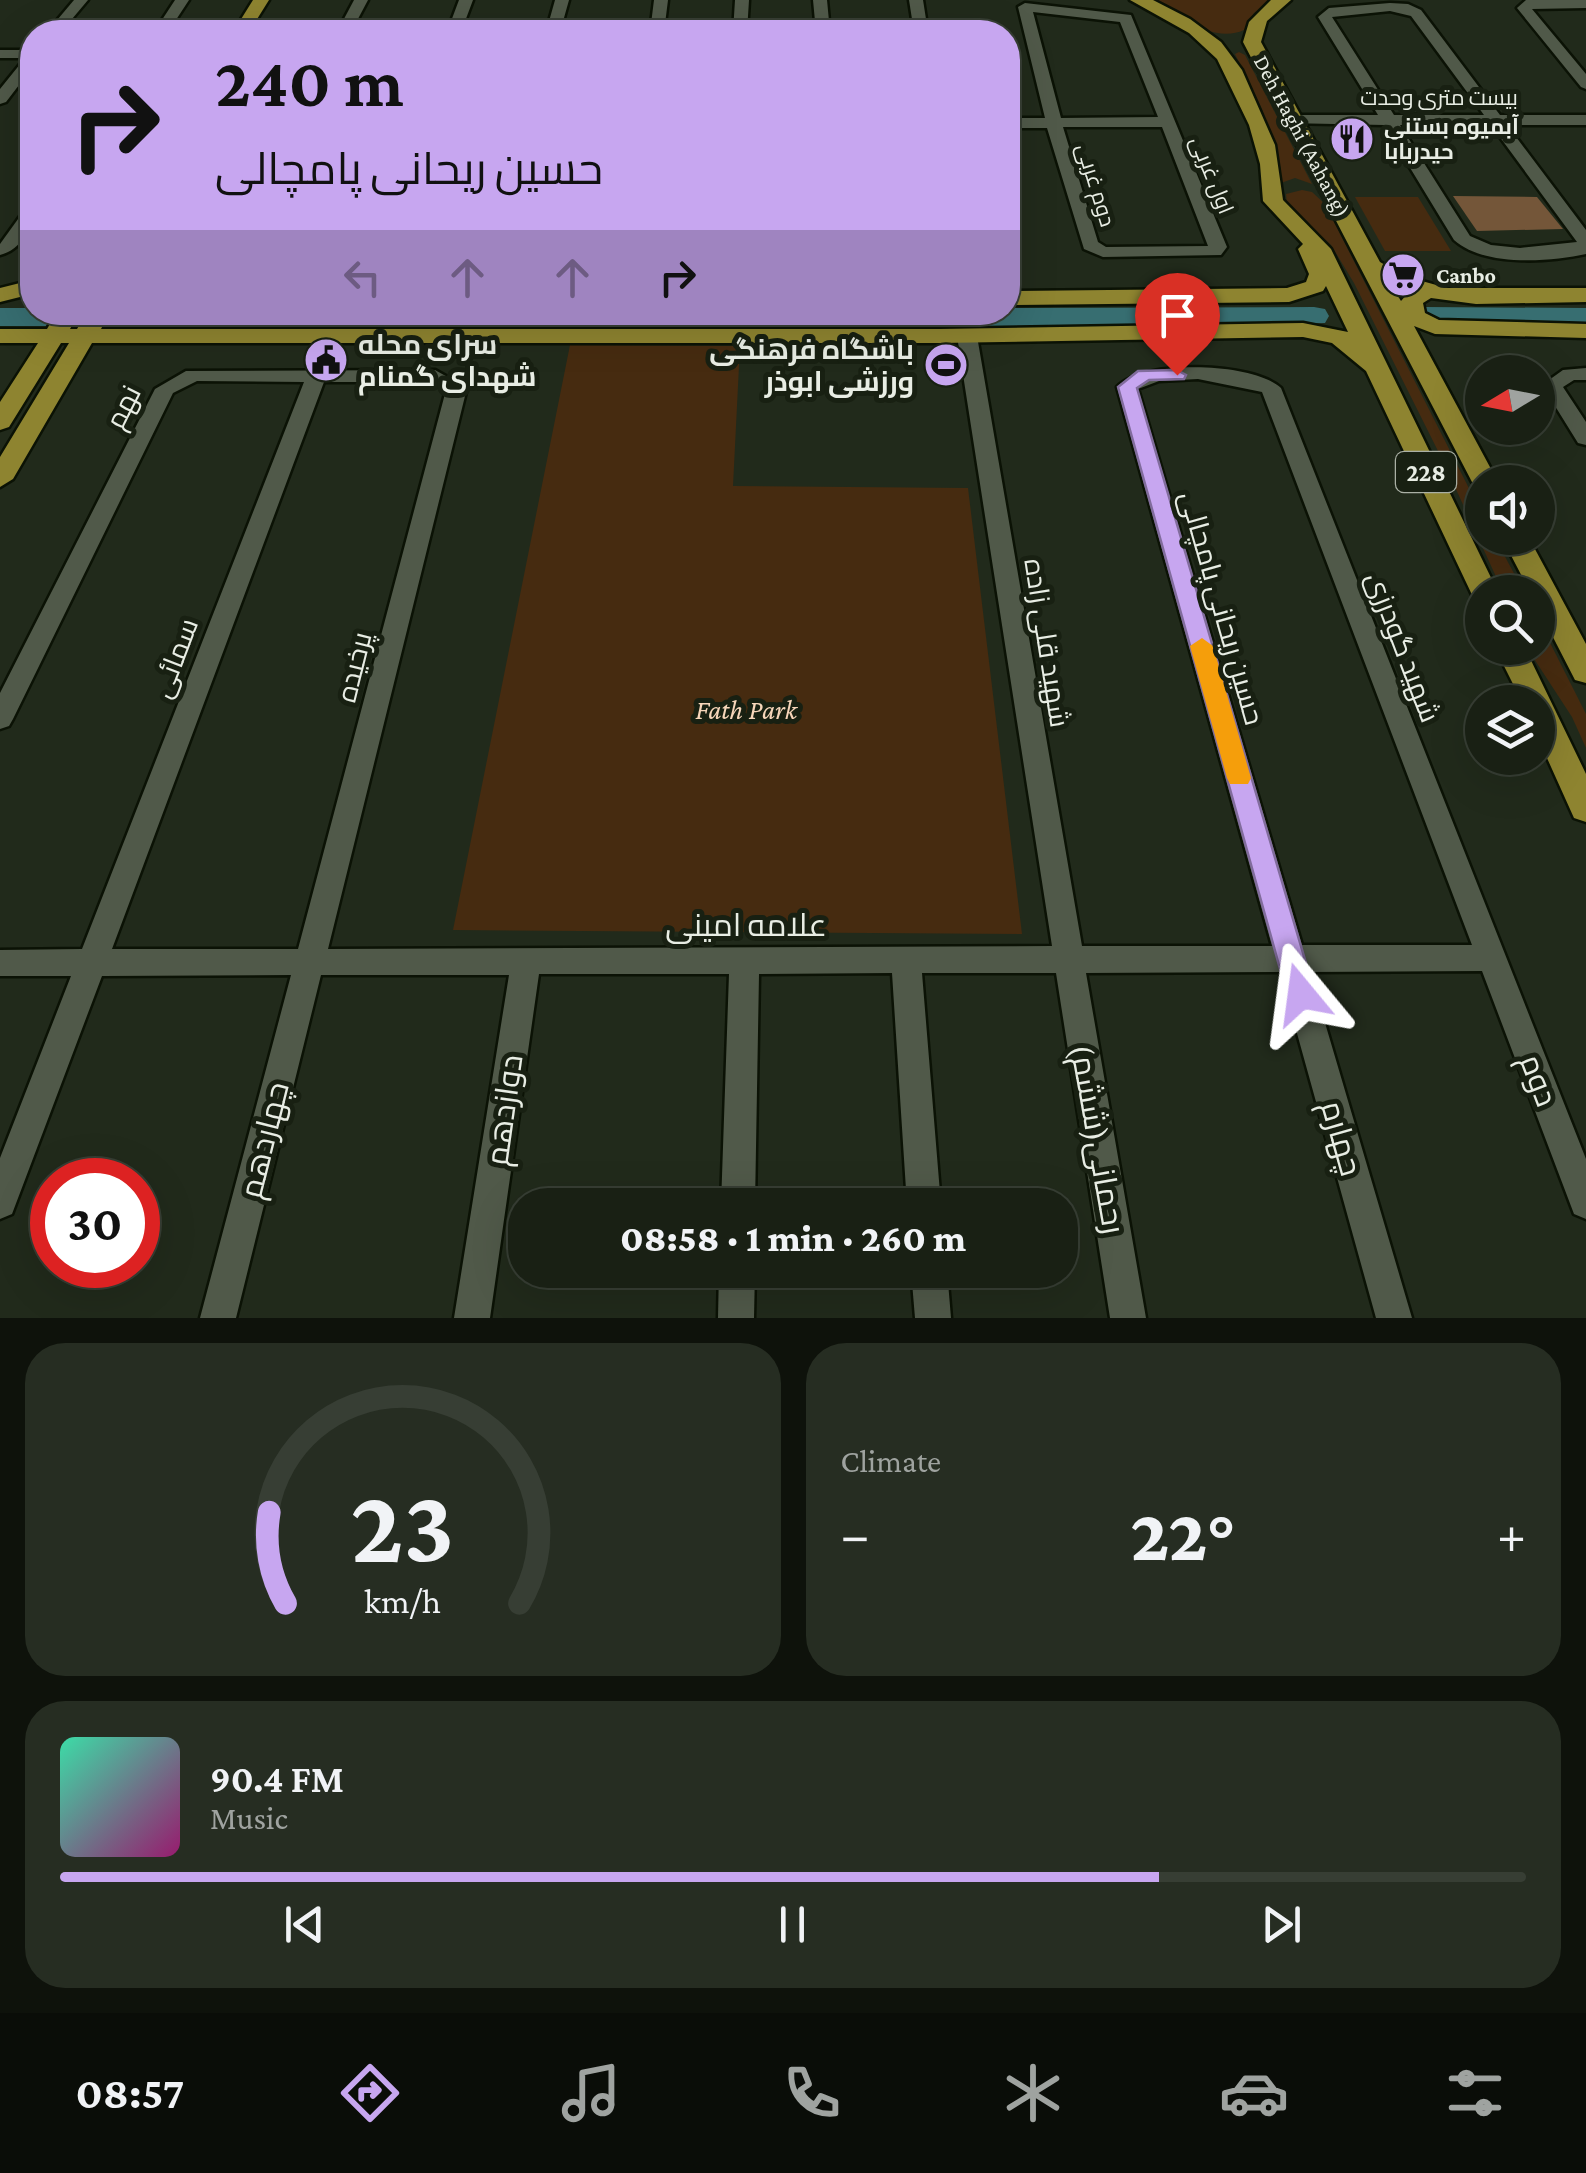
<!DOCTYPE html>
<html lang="en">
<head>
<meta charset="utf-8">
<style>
  :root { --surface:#192014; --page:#262d22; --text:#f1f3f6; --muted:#9fa3a0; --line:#373e34; --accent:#c7a6f0 }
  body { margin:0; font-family:"Crimson Pro",Cairo,serif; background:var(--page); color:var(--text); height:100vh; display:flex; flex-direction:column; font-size:38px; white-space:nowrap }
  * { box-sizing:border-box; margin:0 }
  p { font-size:32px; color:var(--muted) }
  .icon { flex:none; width:55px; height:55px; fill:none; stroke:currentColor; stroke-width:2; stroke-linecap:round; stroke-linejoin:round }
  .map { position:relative; height:1318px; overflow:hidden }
  .drawer { display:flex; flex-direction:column; gap:25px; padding:25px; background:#0e120b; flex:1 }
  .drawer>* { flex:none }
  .top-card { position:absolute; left:20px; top:20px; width:1000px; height:305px; border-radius:40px; box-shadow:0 10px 40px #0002,0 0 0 2px var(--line); background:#c7a6f0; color:#111; overflow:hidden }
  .needle { width:65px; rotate:260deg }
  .controls { position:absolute; left:1465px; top:355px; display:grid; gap:20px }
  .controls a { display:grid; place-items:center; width:90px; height:90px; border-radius:50%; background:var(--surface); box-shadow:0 10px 40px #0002,0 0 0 2px var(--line); font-size:50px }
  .speed { position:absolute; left:30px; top:1158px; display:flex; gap:20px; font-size:50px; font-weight:700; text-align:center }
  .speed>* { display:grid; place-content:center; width:130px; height:130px; border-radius:50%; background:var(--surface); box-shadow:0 10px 40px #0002,0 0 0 2px var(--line); line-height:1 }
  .speed .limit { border:15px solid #d22; background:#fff; color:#111 }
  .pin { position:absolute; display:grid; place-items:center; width:85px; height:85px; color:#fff; margin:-102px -42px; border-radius:50% 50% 50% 0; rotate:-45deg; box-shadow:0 0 10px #0007 }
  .pin .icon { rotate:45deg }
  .me { position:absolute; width:110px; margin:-55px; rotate:344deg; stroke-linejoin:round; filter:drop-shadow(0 0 8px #0008) }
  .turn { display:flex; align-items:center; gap:35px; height:210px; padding:0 30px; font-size:45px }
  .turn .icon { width:130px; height:130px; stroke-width:2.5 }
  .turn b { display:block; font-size:70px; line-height:85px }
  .lanes { display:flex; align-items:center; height:95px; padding:0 30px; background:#0003; justify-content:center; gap:50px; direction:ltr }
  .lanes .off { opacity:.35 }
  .big { font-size:75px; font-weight:800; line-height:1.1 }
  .drawer .card { flex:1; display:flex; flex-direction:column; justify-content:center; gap:15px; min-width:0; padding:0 35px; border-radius:40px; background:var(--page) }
  .drawer .dial { align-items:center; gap:0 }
  .dial svg { height:260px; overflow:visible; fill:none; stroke:var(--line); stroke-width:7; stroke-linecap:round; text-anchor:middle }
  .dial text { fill:var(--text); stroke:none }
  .song { display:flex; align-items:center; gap:30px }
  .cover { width:120px; height:120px; border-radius:15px; background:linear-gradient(135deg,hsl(160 70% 55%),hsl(320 70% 35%)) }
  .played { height:10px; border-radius:5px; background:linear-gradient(90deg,var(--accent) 75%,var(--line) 75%) }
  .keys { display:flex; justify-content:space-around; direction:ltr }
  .heat { display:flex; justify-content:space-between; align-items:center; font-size:55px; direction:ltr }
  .drawer .tiles { flex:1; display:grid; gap:25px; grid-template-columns:1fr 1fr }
  .card:last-child { grid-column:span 2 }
  .trip { position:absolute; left:508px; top:1188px; width:570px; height:100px; border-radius:40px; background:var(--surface); box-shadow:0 10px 40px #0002,0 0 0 2px var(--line); font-weight:800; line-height:100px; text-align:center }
  .menu { display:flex; height:160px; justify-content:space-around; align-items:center; background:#0a0d08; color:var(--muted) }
  .menu .icon { width:70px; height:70px }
  .menu .selected { color:var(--accent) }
  .menu b { font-size:45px; color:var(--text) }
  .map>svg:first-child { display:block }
  .green { fill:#462b10 }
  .forest { fill:#745639 }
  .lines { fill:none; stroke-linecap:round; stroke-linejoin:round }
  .river { fill:#376e71; fill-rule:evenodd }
  .minor-casing { stroke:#0b1205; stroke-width:5 }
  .major-casing { stroke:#0b1205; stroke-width:5 }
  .minor { fill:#505949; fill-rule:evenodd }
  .major { fill:#8e8430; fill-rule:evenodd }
  .route { fill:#c7a6f0; stroke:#816c9c; stroke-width:2.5 }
  .slow { fill:#f59e0b }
  .labels { text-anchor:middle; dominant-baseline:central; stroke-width:10; stroke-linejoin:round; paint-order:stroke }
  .far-street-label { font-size:22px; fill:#e8ede4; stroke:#182012 }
  .far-poi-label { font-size:22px; font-weight:bold; fill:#e8ede4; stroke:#182012; text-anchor:start }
  .shield { fill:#182012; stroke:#aab0a5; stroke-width:2.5 }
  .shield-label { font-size:25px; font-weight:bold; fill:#e8ede4 }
  .poi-label { font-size:28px; font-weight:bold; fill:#e8ede4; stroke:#182012; text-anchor:start }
  .street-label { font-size:28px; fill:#e8ede4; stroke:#182012 }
  .park-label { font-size:28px; font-style:italic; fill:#f7d6ba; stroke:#182012 }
  .near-street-label { font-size:32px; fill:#e8ede4; stroke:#182012 }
</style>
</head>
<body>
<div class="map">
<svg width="1586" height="1318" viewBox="0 0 1586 1318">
  <rect width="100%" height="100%" fill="#212a1b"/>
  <g class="green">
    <path d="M 1146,0 L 1271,0 L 1254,13 L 1244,30 C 1213,44 1174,14 1146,0 Z"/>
    <polygon points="1239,52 1245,55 1312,184 1295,178 1281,183 1281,169 1262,109 1235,54"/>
    <polygon points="1302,190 1312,192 1325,204 1482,514 1482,538 1495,538 1524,592 1503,592 1444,463 1354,283 1331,245 1287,205 1286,194"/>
    <polygon points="1355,197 1418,197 1451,251 1385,251"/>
    <polygon points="570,345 740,346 733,486 968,488 1022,934 453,930"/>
    <polygon points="1538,619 1586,714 1586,748 1572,717 1527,648 1538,648"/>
  </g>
  <polygon class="forest" points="1453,196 1537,197 1563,229 1477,231"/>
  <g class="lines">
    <g class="river">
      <polygon points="1314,307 1325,309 1329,316 1325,323 1122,328 0,326 0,308 32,308 32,312 1008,312 1008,308"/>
      <polygon points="1425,307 1586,308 1586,326 1414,323 1410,316 1414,309"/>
    </g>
    <defs>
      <g id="minor">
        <polygon points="74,0 88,0 61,32 47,32"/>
        <polygon points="175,0 189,0 168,32 154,32"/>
        <polygon points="354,0 368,0 351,32 337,32"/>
        <polygon points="459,0 473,0 461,32 447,32"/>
        <polygon points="555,0 569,0 560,32 546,32"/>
        <polygon points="654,0 668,0 664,32 650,32"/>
        <polygon points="735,0 749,0 747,32 733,32"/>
        <polygon points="813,0 827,0 830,32 816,32"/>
        <polygon points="909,0 923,0 928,32 914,32"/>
        <polygon points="1526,0 1586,0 1586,8 1532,9 1586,74 1586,89 1581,87 1517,8"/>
        <path d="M 1025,3 L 1131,15 L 1227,247 L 1221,255 L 1103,257 L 1084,249 L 1047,128 L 1008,128 L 1008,118 L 1045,118 L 1018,7 ZM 1033,12 L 1120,22 L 1158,117 L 1061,118 ZM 1063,127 L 1162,127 L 1208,246 L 1106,247 L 1098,242 Z"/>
        <path d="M 1390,3 L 1408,4 L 1421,10 L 1500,115 L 1586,115 L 1586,125 L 1507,125 L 1586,230 L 1586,254 C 1549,262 1484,267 1454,240 L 1384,125 L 1286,123 L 1284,120 L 1292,115 L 1378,115 L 1318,17 L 1329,8 ZM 1390,11 L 1411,16 L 1484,115 L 1394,115 L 1332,17 ZM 1400,125 L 1491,125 L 1577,242 L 1520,248 L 1491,245 L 1470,236 Z"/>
        <polygon points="0,50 32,50 32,68 6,102 0,104 0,89 25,58 0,58"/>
        <path d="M 32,207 C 33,227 21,250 0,255 L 0,244 L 26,208 Z"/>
        <path d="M 967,330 L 977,336 L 1082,946 L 1272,946 L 1117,387 C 1144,359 1253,362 1281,388 L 1586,1159 L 1586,1219 L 1574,1214 L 1482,971 L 1310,972 L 1412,1318 L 1376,1318 L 1280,972 L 1086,973 L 1146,1318 L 1110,1318 L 1056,973 L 922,973 L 941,1205 L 907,1205 L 892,973 L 759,974 L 755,1205 L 721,1205 L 729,974 L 539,974 L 490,1318 L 454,1318 L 509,975 L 321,975 L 236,1318 L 200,1318 L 291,975 L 102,976 L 12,1214 L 0,1219 L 0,1158 L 71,976 L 0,976 L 0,950 L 82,949 L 304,382 L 197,381 L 173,393 L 13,719 L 9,726 L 0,729 L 0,693 L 155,389 L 186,371 L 435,370 L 467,388 L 328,949 L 1052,946 L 957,336 ZM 1198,379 L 1262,392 L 1472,945 L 1302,945 L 1138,389 L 1159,381 ZM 324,382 L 431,382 L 446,390 L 298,949 L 112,949 Z"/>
        <polygon points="1586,368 1586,380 1574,380 1563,387 1586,422 1586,445 1578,443 1542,385 1563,370"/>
        <polygon points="719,1270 755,1270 754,1318 718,1318"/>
        <polygon points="911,1270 947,1270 951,1318 915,1318"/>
      </g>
      <g id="major">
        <polygon points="253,0 269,0 249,32 233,32"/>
        <polygon points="1130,0 1153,0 1190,19 1221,42 1242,70 1275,145 1283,200 1331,249 1498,592 1482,592 1482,602 1474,599 1366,371 1332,343 1303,337 940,343 92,343 13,479 0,487 0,457 69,343 61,343 9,427 0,430 0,402 38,343 0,343 0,329 47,329 57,312 80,312 70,329 77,329 87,312 110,312 101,329 940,329 1303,323 1348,332 1326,286 1323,291 1289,302 1008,305 1008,291 1287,288 1306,282 1309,274 1298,249 1303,244 1263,201 1260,164 1249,125 1217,59 1189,33"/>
        <path d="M 1271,0 L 1291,0 L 1267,21 L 1261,42 L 1380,262 L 1404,276 L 1447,288 L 1586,288 L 1586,302 L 1476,304 L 1431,298 L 1423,303 L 1425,313 L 1439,320 L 1586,324 L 1586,338 L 1435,334 L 1414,326 L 1498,482 L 1482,482 L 1482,490 L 1472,482 L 1243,42 L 1249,22 ZM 1393,288 L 1408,293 L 1401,301 Z"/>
        <polygon points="32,280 32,294 0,302 0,288"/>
        <polygon points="1502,538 1529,538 1586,644 1586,683 1575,680 1538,608 1538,592 1530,592"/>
        <polygon points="1495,648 1525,648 1586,774 1586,822 1574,818 1538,738 1538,702 1522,702"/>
      </g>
    </defs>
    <use href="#minor" class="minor-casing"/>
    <use href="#major" class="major-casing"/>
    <use href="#minor" class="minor"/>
    <use href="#major" class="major"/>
  </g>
  <polygon class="route" points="1177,370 1186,375 1184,379 1149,380 1137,388 1315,994 1311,1003 1301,1007 1291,1003 1287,994 1118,387 1138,371"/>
  <polygon class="slow" points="1202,638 1213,646 1251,778 1248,784 1230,784 1227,778 1190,646"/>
  <defs>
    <symbol id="restaurant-disc" viewBox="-11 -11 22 22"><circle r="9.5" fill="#c7a6f0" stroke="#182012"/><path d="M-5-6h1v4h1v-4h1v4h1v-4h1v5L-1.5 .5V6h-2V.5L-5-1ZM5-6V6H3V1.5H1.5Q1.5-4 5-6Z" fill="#111"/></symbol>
    <symbol id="supermarket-disc" viewBox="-11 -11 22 22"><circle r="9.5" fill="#c7a6f0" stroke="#182012"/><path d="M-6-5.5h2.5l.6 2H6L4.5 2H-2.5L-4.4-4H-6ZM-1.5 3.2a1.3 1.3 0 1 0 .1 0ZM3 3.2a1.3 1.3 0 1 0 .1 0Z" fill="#111"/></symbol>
    <symbol id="civic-disc" viewBox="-11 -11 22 22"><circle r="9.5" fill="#c7a6f0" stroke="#182012"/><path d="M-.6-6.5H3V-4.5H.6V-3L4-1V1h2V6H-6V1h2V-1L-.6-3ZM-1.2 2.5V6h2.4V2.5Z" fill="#111"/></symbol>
    <symbol id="stadium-disc" viewBox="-11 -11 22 22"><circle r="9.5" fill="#c7a6f0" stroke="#182012"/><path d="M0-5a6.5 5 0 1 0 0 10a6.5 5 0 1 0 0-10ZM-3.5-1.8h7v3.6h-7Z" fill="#111"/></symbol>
  </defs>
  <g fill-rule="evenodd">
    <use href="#restaurant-disc" x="1327" y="114" width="50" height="50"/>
    <use href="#supermarket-disc" x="1378" y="250" width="50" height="50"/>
    <use href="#civic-disc" x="301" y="335" width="50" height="50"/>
    <use href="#stadium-disc" x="921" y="340" width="50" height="50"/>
  </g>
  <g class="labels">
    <g class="far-street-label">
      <text x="1439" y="97">بیست متری وحدت</text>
      <text transform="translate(1302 136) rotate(62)">Deh Haghi (Aahang)</text>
      <text transform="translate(1212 175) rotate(68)">اول غربی</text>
      <text transform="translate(1096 185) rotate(73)">دوم غربی</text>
    </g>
    <g class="far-poi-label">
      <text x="1384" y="126">آبمیوه بستنی<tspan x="1384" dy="25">حیدربابا</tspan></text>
      <text x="1436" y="275">Canbo</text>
    </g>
    <rect class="shield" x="1396" y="452" width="60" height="40" rx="8"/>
    <g class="shield-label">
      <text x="1426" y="472">228</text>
    </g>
    <g class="poi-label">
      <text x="358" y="344">سرای محله<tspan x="358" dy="32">شهدای گمنام</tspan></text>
      <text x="914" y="349" text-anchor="end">باشگاه فرهنگی<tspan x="914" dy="32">ورزشی ابوذر</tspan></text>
    </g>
    <g class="street-label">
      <text transform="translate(123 407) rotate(-63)">نهم</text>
      <text transform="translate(1222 608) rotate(74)">حسین ریحانی پامچالی</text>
      <text transform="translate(1047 643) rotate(81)">شهید قلی زاده</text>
      <text transform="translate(1403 647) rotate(69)">شهید گودرزی</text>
      <text transform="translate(175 658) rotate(-69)">سمائی</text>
      <text transform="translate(354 667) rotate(-76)">پرخیده</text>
    </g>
    <g class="park-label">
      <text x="746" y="709">Fath Park</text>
    </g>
    <g class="near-street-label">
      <text x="746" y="925">علامه امینی</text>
      <text transform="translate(1539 1080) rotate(69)">دوم</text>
      <text transform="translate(504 1110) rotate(-82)">دوازدهم</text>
      <text transform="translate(1342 1138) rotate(74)">چهارم</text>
      <text transform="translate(1098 1139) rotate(80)">رحمانی(ششم)</text>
      <text transform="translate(264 1140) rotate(-76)">چهاردهم</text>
    </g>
  </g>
</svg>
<div class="controls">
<a><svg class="needle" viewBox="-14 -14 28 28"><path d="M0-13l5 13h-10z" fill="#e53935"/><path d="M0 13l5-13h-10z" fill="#9fa3a0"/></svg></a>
<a><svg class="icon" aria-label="sound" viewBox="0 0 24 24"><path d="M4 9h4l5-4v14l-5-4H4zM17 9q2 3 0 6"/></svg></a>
<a><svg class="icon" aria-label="search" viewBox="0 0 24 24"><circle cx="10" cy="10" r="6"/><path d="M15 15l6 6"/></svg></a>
<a><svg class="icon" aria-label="layers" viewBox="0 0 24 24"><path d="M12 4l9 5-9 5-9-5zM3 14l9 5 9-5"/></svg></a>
</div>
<div class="speed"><div class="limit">30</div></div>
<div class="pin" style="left:1177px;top:375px;background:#d93025"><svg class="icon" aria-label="arrive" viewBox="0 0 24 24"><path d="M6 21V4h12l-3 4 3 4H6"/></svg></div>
<svg class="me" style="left:1301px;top:994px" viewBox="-20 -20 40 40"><path d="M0-17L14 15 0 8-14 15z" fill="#c7a6f0" stroke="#fff" stroke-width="4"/></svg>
<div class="trip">08:58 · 1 min · 260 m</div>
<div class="top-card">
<div class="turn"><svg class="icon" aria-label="right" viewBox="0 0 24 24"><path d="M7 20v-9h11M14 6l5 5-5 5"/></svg><div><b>240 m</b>حسین ریحانی پامچالی</div></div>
<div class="lanes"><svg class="icon off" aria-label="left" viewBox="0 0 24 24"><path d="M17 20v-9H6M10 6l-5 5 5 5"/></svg><svg class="icon off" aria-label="ahead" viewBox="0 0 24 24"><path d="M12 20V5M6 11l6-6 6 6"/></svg><svg class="icon off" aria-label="ahead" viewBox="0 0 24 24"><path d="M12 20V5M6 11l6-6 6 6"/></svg><svg class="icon" aria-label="right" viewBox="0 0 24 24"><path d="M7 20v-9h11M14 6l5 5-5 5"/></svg></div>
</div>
</div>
<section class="drawer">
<div class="tiles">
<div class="card dial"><svg viewBox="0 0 100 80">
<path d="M14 69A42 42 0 1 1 86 69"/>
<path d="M14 69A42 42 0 0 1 9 41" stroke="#c7a6f0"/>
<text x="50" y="56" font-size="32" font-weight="700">23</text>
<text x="50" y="72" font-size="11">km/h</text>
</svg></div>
<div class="card"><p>Climate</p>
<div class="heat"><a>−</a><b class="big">22°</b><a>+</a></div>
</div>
<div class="card">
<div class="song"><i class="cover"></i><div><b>90.4 FM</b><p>Music</p></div></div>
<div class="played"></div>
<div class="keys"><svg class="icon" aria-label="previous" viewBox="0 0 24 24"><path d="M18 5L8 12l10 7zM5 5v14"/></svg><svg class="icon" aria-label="pause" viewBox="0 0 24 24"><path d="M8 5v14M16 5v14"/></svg><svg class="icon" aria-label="next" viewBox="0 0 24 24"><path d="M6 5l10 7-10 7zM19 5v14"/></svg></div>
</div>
</div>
</section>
<nav class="menu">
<b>08:57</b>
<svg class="icon selected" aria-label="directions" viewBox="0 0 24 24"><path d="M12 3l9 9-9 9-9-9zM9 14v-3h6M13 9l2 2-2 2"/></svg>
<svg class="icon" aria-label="music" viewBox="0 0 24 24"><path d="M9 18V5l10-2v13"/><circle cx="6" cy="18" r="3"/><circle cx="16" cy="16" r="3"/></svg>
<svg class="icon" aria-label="phone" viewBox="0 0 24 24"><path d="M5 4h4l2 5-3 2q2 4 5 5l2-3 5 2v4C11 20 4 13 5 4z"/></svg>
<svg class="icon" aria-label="climate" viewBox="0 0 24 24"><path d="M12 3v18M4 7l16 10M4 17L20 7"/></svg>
<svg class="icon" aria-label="car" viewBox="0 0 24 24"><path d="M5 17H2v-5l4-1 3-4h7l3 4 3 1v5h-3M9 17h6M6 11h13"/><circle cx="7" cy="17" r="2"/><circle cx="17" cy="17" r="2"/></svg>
<svg class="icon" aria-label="filters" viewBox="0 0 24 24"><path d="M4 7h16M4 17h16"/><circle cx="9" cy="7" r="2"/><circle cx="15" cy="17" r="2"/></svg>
</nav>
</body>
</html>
